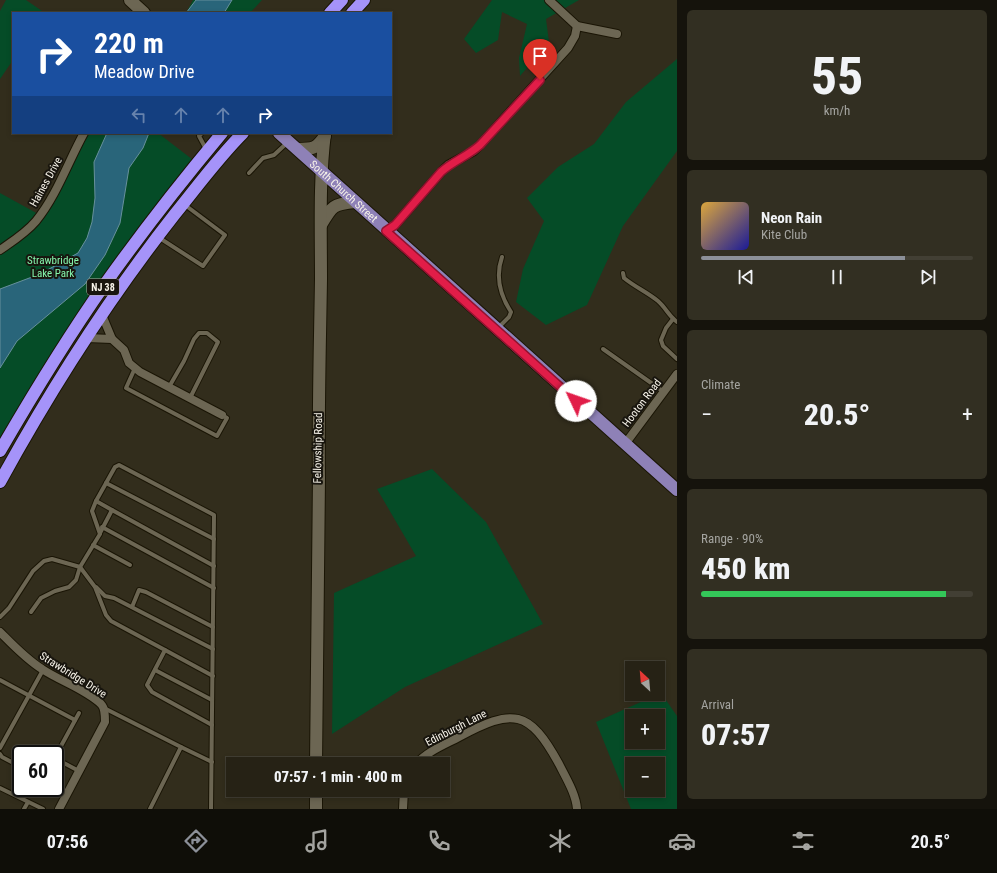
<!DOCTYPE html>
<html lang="en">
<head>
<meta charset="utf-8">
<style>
  :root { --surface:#262215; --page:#322f22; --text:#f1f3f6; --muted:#a4a4a0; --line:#423f34; --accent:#8c9099 }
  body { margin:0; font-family:"Roboto Condensed",sans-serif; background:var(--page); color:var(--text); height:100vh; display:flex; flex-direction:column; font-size:15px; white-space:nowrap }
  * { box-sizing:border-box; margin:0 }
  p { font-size:13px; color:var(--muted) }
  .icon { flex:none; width:22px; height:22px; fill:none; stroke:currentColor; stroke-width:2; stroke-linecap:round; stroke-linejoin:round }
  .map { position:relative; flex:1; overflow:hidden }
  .sheet { display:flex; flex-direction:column; gap:10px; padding:10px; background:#15130c; width:320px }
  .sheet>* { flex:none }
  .hud { position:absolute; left:12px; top:12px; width:380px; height:122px; border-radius:0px; box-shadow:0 2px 6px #0003,0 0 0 1px var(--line); background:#1a4fa0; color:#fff; overflow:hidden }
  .needle { width:26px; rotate:334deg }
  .fabs { position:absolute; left:625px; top:661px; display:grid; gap:8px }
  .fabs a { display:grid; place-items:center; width:40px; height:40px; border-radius:0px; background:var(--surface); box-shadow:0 2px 6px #0003,0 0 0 1px var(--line); font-size:20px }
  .speed { position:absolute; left:12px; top:745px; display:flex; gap:8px; font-size:20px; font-weight:700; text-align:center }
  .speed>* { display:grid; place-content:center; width:52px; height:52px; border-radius:50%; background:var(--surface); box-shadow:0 2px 6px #0003,0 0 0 1px var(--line); line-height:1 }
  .speed .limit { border:2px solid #111; border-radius:6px; background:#fff; color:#111 }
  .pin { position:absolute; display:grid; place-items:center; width:34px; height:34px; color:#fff; margin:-41px -17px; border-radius:50% 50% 50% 0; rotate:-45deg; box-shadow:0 0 4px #0007 }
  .pin .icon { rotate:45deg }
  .me { position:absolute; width:44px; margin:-22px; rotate:312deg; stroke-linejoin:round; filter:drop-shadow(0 0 3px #0008) }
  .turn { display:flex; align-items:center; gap:14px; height:84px; padding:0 16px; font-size:18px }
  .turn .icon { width:52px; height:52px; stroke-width:2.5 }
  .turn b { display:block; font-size:28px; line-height:34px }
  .lanes { display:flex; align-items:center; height:38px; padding:0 16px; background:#0003; justify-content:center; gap:20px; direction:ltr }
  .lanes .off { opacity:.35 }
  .big { font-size:30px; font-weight:800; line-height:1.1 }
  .sheet .card { flex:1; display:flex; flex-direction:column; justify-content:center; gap:6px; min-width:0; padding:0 14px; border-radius:6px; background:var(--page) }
  .sheet .dial { align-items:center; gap:0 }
  .dial b { font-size:52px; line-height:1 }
  .song { display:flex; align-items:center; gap:12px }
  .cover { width:48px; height:48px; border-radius:6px; background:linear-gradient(135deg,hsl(40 70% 55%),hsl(240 70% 35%)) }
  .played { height:4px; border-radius:2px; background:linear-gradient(90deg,var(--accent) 75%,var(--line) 75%) }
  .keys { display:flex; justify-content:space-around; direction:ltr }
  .heat { display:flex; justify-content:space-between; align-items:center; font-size:22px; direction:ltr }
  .charge { height:6px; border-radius:3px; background:linear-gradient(90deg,#34c759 90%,var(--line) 0) }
  .trip { position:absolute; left:226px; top:757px; width:224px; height:40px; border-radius:0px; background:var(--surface); box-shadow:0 2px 6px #0003,0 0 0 1px var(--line); font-weight:800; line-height:40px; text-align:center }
  .dock { display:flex; height:64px; justify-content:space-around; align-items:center; background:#0f0e08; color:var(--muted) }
  .dock .icon { width:28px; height:28px }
  .dock .current { color:var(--accent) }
  .dock b { font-size:18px; color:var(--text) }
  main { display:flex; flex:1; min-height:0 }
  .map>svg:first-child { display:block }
  .green { fill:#054c27; fill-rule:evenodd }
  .water { fill:#29657a; stroke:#67909c }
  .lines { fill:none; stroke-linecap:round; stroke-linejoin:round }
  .lane-casing { stroke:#1a1505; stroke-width:6 }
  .street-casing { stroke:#1a1505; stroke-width:10 }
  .secondary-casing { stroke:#1a1505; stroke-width:14 }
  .primary-casing { stroke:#1a1505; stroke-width:14 }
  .highway-casing { stroke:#1a1505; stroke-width:14 }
  .lane { stroke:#6c6653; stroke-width:4 }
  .street { stroke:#6c6653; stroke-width:8 }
  .secondary { stroke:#6c6653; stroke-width:12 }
  .primary { stroke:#8e81b7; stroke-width:12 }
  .highway { stroke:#a593f9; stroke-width:12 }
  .route-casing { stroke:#92132f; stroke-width:10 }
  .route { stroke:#e11d48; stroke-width:7 }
  .labels { text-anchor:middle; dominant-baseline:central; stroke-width:4; stroke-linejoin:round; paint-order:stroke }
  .shield { fill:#18150e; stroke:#b5b1a8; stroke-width:1 }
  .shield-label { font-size:10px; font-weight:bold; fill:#f8f4ea }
  .street-label { font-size:11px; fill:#f8f4ea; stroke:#18150e }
  .park-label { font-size:11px; fill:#85f5ac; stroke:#18150e }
</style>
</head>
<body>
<main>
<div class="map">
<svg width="677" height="809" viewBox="0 0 677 809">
  <rect width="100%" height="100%" fill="#322d1c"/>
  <g class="green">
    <polygon points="6,0 26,0 45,13 13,13 13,60 0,79 0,11"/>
    <polygon points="193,0 262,0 250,13 186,13"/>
    <polygon points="492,0 579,0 546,19 549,42 520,76 519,58 527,24 502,12 498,40 476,53 464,39"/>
    <polygon points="677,59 677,151 623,226 587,305 546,325 516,302 523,269 544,221 527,198 558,167 594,144 626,102"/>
    <polygon points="84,133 158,133 197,163 152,220 0,451 0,193 40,215"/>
    <polygon points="432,469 486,522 543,624 405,687 332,734 334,593 416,556 377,489"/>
    <path d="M 661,693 L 677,716 L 677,809 L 631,809 L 596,722 ZM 632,716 L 658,716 L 658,742 L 632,742 ZM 632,764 L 658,764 L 658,790 L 632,790 Z"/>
  </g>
  <g class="water">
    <polygon points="196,0 232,0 224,13 186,13"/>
    <polygon points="107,133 149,133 143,148 129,168 120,223 105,255 85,284 17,341 0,368 0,289 40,274 78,253 87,238 92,222 95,198 94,162"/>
  </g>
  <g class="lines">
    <defs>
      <g id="lane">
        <polyline points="202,133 199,136 206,149"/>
        <polyline points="249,173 263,158 274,155 288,142"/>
        <polyline points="158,237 203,266 225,235 185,205"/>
        <path d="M 623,273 L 624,278 C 635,287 647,292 658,301 C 666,308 668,315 677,322"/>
        <polyline points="673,319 666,328 661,340 663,346 677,359"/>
        <path d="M 498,328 L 509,317 L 511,312 C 500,295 495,277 502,257"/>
        <polyline points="603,349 664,392"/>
        <polyline points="135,368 126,388 217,436 227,418 222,415"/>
        <polyline points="169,387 184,361 194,339 199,333 207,333 218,342 190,398"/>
        <polyline points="106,483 214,539"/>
        <polyline points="96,501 112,510"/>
        <polyline points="102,527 214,588"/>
        <polyline points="100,533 112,510 214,566"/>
        <polyline points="93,545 130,565"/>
        <polyline points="80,567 95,587 106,615 111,621 165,650 147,685 152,692 212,725"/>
        <polyline points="96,587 105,596 114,598 213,649"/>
        <polyline points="132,607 139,590 146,592 213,627"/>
        <polyline points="31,612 41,598 55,591 69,587 76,580 80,567"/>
        <polyline points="0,617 9,608 33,571 44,561 52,559 80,567 100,534 92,511 96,501 115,467 119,465 214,515 211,809"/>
        <polyline points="165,650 213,676"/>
        <polyline points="155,670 212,700"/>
        <polyline points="0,680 75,720"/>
        <polyline points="104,708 181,747 150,809"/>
        <polyline points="181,747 212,762"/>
        <polyline points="0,748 43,670"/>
        <polyline points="0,754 2,757 21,767"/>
        <polyline points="55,757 79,713"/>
        <polyline points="55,761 60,761 79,771"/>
        <polyline points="0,788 43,809"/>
        <polyline points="24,809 28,802"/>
      </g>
      <g id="street">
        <polyline points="549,0 577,26 617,34"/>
        <polyline points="387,231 395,225 441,172 448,165 474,151 480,145 568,48 575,36 577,26"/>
        <path d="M 0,250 C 13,241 26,233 36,221 C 57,195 68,162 84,133"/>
        <polyline points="87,338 112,339 102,315"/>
        <polyline points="112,339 124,350 129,363 140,372 222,415"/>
        <polyline points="625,444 677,374"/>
        <path d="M 0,632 C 13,645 26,659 42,669 C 60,681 85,689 101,704 C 105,708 105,716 105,722 L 59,809"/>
        <path d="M 416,764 C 428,751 444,745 459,737 C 513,708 529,709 559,764 C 566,778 576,794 577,809"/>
        <polyline points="403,809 404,790"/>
      </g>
      <g id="secondary">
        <polyline points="130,0 144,13"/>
        <path d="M 298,149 C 313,149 316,149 325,136"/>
        <path d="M 321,225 C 332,206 333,204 355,202"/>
        <path d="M 316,764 L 319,477 C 318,411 320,345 321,279 C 321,230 319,181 325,133"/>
        <polyline points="316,790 316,809"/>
      </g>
      <g id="primary">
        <path id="s1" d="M 279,133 L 677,490"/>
      </g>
      <g id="highway">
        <polyline points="330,13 342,0"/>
        <polyline points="352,13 364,0"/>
        <path d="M 0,451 C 33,394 67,338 105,284 C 142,232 181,182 222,133"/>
        <path d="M 0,482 C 51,389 109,298 175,214 C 197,187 218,158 243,133"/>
      </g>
    </defs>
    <use href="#lane" class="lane-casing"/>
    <use href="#street" class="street-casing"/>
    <use href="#secondary" class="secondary-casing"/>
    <use href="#primary" class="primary-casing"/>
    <use href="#highway" class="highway-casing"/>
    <use href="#lane" class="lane"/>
    <use href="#street" class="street"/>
    <use href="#secondary" class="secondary"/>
    <use href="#primary" class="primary"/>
    <use href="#highway" class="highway"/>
  </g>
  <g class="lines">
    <defs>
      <path id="route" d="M 540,80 L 480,145 C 468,156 453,161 441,172 L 395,225 L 386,231 L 576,401"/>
    </defs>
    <use href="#route" class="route-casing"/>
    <use href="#route" class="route"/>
  </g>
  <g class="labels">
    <rect class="shield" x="87" y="279" width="32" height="16" rx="3"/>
    <g class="shield-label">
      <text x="103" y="287">NJ 38</text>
    </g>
    <g class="street-label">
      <text transform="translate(46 182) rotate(-61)">Haines Drive</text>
      <text stroke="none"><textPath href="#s1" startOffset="87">South Church Street</textPath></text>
      <text transform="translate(642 403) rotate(-53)">Hooton Road</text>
      <text transform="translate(318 448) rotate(-89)">Fellowship Road</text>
      <text transform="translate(73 675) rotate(32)">Strawbridge Drive</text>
      <text transform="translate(456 728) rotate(-27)">Edinburgh Lane</text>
    </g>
    <g class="park-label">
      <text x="53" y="260">Strawbridge<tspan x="53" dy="13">Lake Park</tspan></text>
    </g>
  </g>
</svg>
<div class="fabs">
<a><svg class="needle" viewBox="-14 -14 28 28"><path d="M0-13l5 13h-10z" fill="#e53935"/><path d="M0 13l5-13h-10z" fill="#a4a4a0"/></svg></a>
<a>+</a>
<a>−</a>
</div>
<div class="speed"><div class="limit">60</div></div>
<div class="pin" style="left:540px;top:80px;background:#d93025"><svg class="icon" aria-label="arrive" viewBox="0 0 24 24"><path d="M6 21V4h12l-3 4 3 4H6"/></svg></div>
<svg class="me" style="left:576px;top:401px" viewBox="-20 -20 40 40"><circle r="19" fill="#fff"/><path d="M0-13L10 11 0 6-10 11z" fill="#e11d48"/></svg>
<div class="trip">07:57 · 1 min · 400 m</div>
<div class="hud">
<div class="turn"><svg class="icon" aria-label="right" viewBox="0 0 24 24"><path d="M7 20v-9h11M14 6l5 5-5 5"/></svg><div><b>220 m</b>Meadow Drive</div></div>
<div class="lanes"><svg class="icon off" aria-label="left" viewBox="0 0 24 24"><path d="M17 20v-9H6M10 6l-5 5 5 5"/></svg><svg class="icon off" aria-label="ahead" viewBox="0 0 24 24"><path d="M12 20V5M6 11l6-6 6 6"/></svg><svg class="icon off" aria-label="ahead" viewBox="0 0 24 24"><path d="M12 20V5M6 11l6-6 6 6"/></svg><svg class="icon" aria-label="right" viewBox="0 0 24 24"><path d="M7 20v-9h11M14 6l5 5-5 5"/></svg></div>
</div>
</div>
<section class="sheet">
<div class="card dial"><b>55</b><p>km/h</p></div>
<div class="card">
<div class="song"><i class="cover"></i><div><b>Neon Rain</b><p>Kite Club</p></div></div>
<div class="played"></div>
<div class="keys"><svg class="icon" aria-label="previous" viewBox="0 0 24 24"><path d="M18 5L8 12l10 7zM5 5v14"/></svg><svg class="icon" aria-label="pause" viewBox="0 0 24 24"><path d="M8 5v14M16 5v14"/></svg><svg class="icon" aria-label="next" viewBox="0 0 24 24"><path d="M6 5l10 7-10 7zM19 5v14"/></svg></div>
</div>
<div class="card"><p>Climate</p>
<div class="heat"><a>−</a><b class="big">20.5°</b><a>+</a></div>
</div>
<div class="card"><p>Range · 90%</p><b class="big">450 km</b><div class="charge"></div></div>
<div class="card"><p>Arrival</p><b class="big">07:57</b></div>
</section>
</main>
<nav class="dock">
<b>07:56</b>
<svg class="icon current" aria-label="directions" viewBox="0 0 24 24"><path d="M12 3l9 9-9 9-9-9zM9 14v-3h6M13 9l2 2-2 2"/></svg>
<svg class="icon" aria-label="music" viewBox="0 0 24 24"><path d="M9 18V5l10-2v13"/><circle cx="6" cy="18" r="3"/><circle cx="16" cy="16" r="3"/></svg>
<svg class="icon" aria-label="phone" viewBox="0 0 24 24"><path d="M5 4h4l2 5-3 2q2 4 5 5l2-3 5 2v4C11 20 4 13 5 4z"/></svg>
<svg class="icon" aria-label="climate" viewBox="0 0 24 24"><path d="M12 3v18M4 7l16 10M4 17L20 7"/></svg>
<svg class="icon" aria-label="car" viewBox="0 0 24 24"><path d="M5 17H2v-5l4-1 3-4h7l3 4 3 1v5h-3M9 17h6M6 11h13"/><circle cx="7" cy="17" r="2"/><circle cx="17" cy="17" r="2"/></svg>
<svg class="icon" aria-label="filters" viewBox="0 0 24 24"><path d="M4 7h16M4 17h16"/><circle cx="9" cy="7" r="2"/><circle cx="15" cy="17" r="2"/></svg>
<b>20.5°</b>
</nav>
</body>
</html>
